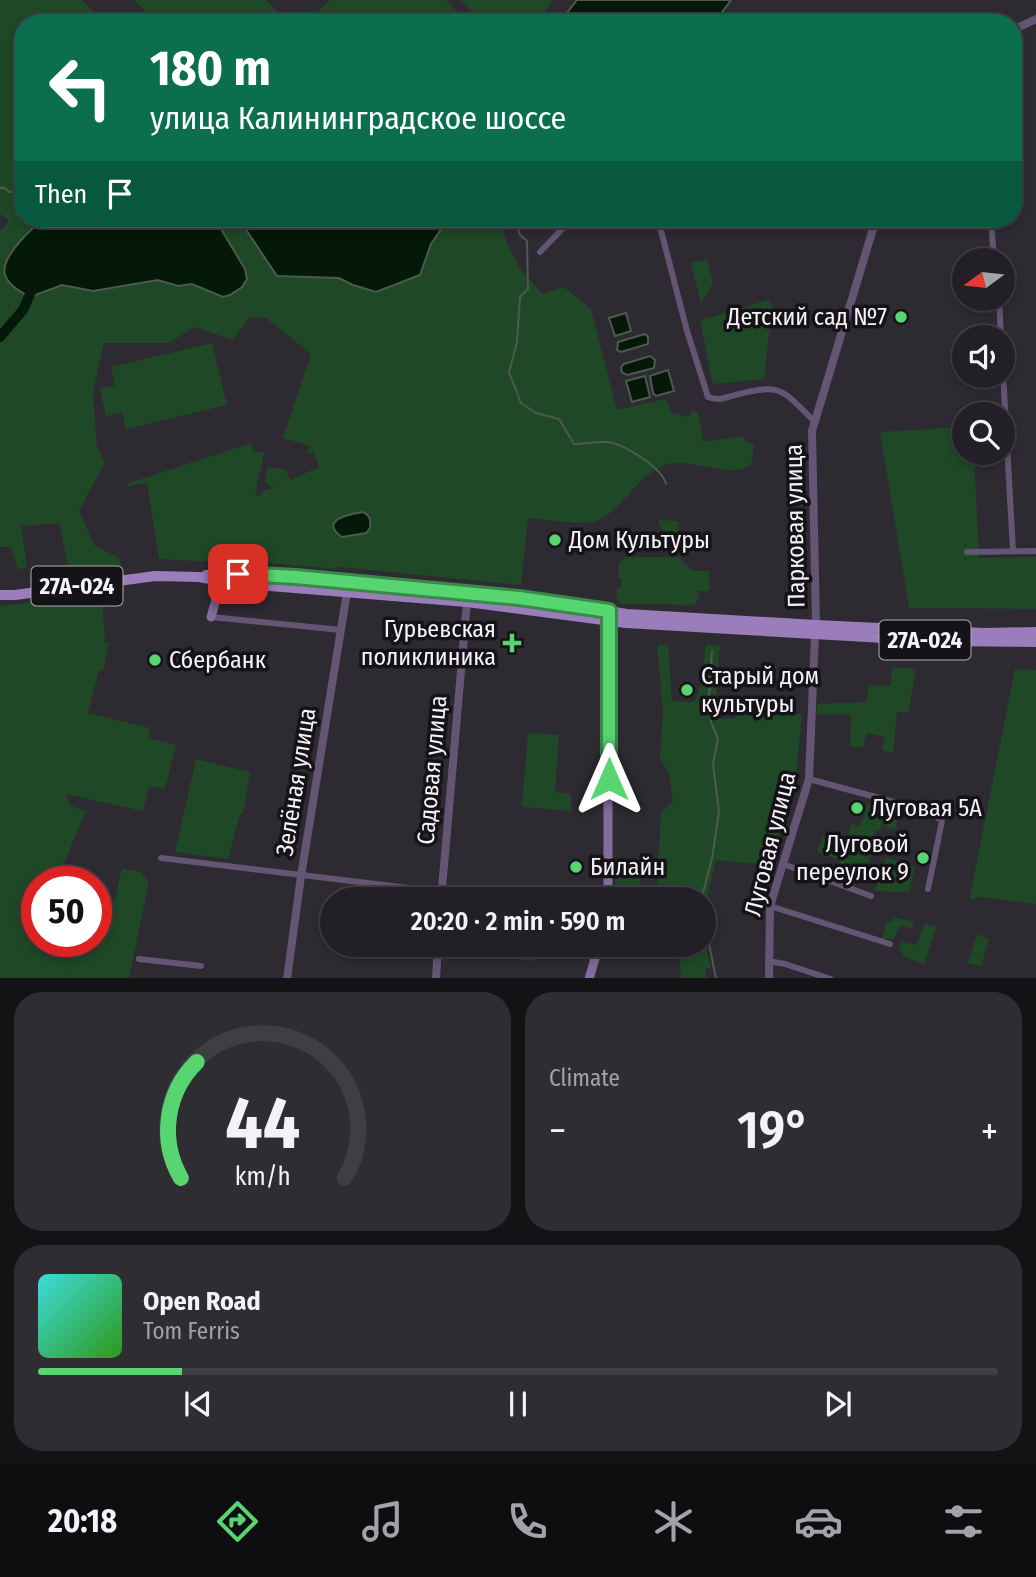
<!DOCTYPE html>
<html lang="en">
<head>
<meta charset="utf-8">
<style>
  :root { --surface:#222026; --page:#2e2d32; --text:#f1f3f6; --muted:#a2a3a7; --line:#3f3e43; --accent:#57d570 }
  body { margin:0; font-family:"Fira Sans Condensed",sans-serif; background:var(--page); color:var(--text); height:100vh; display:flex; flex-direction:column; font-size:26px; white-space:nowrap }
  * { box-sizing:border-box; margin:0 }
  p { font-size:23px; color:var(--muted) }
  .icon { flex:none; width:38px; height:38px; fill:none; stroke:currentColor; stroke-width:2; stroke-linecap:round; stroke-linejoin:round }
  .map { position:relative; height:978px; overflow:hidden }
  .panel { display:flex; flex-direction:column; gap:14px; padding:14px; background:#131215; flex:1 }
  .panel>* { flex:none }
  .hud { position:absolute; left:14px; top:14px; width:1008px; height:214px; border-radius:28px; box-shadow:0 4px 10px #0003,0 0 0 2px var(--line); background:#0b6e4f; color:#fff; overflow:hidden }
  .needle { width:46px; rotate:255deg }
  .buttons { position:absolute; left:952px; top:248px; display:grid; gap:14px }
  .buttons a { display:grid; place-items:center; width:63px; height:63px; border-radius:50%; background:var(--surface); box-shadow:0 4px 10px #0003,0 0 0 2px var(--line); font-size:35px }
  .speed { position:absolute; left:21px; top:866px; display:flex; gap:14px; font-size:35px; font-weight:700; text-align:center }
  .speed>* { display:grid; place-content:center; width:91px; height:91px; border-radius:50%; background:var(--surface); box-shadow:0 4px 10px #0003,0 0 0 2px var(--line); line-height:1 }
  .speed .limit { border:10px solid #d22; background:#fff; color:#111 }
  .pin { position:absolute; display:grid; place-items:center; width:60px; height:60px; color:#fff; margin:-30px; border-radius:14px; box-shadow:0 4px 10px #0006 }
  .me { position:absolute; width:77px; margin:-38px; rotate:0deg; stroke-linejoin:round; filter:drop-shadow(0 0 5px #0008) }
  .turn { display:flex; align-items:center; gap:24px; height:147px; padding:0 21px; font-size:32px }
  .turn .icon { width:91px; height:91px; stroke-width:2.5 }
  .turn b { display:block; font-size:49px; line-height:60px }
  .then { display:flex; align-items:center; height:66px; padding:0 21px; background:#0003; gap:14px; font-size:26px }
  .big { font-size:52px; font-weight:600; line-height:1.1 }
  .panel .widget { flex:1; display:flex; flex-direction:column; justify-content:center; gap:10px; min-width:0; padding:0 24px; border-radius:28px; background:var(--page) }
  .panel .dial { align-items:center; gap:0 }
  .dial svg { height:182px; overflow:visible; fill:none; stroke:var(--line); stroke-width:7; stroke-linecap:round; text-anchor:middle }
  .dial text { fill:var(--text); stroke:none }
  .song { display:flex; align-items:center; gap:21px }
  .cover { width:84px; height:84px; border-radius:10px; background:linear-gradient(135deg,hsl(180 70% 55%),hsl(110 70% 35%)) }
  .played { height:7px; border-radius:4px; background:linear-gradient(90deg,var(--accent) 15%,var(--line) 15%) }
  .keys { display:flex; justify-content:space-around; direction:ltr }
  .heat { display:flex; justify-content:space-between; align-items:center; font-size:38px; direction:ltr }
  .panel .tiles { flex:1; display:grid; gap:14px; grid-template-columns:1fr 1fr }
  .widget:last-child { grid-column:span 2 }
  .trip { position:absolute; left:320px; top:887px; width:396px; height:70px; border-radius:35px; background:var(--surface); box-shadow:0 4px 10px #0003,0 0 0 2px var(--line); font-weight:600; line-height:70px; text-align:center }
  .tab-bar { display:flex; height:112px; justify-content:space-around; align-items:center; background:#0e0d0f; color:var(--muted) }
  .tab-bar .icon { width:49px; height:49px }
  .tab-bar .active { color:var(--accent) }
  .tab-bar b { font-size:32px; color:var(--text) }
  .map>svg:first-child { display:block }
  .green { fill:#1e4826 }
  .water { fill:#041907; stroke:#4c5a4f; stroke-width:2 }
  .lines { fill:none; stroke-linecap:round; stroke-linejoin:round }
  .stream { stroke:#4c5a4f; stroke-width:2 }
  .river { stroke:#041907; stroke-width:10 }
  .minor { stroke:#635573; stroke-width:6 }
  .tertiary { stroke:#635573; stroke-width:8 }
  .secondary { stroke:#826c9b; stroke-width:9 }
  .primary { stroke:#9a7dba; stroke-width:10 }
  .route-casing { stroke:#398a49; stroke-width:18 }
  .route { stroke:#57d570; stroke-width:12 }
  .poi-dot { fill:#57d570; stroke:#151317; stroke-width:2.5 }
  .labels { text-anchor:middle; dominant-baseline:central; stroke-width:7; stroke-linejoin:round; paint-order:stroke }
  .shield { fill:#151317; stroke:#b2afb4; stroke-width:2 }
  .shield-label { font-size:23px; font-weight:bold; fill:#f5f2f8 }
  .poi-label { font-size:24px; fill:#f5f2f8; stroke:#151317; text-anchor:start }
  .street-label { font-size:24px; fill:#f5f2f8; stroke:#151317 }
</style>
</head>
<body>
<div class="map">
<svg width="1036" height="979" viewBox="0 0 1036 979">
  <rect width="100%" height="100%" fill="#2e2a32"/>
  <g class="green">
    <path d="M 0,0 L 82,0 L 104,23 L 23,23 L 23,219 L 46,219 C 34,226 0,261 5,275 C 9,285 21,291 30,297 L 62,285 L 93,291 L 158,280 L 178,286 L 192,284 L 214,293 L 230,295 L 242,287 L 247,280 L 245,269 L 215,219 L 239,219 L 277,276 L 339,278 L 353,285 L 420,275 L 431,244 L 449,219 L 496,219 L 500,221 L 506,241 L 520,269 L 543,294 L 564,287 L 591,309 L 617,410 L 665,399 L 672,413 L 688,417 L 692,411 L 698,412 L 703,442 L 744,436 L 745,442 L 754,445 L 751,465 C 729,480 690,456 665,465 C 636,475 620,515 593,522 C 579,525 544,519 528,518 L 521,585 L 350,568 L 337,567 L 336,569 L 244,561 L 235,563 L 159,559 L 147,483 L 128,486 L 128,481 L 129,483 L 251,443 L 253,451 L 264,453 L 255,494 L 260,496 L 263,491 L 274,488 L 265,482 L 267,467 L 286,470 L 290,480 L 319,467 L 314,452 L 306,453 L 310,446 L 283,438 L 311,354 L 266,318 L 250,317 L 232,340 L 195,327 L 168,343 L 104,343 L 93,392 L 97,447 L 105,462 L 79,511 L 94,545 L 119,558 L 122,573 L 71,580 L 59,523 L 21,526 L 27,566 L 21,570 L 17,567 L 11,547 L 0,547 L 0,231 L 7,224 L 8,219 L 0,214 Z"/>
    <polygon points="134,0 266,0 280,14 280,23 157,23"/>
    <polygon points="330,0 446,0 468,23 311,23 311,19"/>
    <polygon points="461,0 553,0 537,23 484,23"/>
    <polygon points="707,259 713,283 701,303 691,263"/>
    <polygon points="769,299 772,308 764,379 713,384 700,320 738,310"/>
    <polygon points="212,343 227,405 126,429 122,412 106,416 100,389 115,385 111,367"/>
    <polygon points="964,427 964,453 974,453 979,558 1036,557 1036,609 909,608 880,432"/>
    <polygon points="659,520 678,521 677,550 659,525"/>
    <polygon points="626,557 678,557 693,571 709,571 709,591 696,591 700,595 694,605 621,604 616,598 617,588 621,587 622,579 618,578 619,563"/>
    <polygon points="102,594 105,643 109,643 103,670 99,670 88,713 150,728 148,738 176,745 165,789 149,786 143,811 65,794 71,806 86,811 56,882 37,882 37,942 96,942 96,904 113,907 122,868 141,872 149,882 129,978 0,978 0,606"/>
    <polygon points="709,644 720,646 715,707 718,718 734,719 738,704 773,705 772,714 802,714 795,786 768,865 716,860 704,911 704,900 658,900 657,897 661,812 673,802 669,774 660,759 663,712 657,645 668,645 672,701 694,702 703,679 705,647"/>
    <polygon points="892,667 916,669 908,713 897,712 893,753 882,750 885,737 867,733 863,748 850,746 851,715 817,714 817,704 867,702 868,685 891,686"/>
    <polygon points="1015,669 1036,670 1036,904 979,897 971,900 970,896"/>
    <polygon points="528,733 559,735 555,792 571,794 571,811 522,807"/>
    <polygon points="196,759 250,772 243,814 240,814 228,859 175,852"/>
    <polygon points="877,803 929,815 888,807 884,817 897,821 895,830 882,825 879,831 875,831 872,841 875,842 862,879 853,888 832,880 840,860 817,852 822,837 846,845 851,824 860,826 868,804 876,806"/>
    <polygon points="886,857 915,867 909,892 874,891"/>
    <polygon points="615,861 642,864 640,886 643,886 643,890 640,890 639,894 615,891"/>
    <polygon points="893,917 914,922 912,928 900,925 894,939 882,939 887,921 891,922"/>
    <polygon points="924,924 937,926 924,964 902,956 903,953 899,948 901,942 917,945"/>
    <polygon points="977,934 989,939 981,966 968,963"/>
    <polygon points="704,942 711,968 706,968 706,978 681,978 679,947 688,950 689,945 704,945"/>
    <polygon points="513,945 537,945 534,961 512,958"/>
  </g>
  <g class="water">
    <polygon points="577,0 731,0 714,23 559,23"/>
    <path d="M 46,219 L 215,219 L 245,269 L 247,279 L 242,287 L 230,295 L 223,297 L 192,284 L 178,286 L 158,280 L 93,291 L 62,285 L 30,297 C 21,292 9,286 5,275 C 0,257 32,227 46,219 Z"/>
    <polygon points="239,219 448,219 431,244 420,275 376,292 353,285 339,278 277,276"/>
    <polygon points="626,313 631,331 615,336 609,318"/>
    <polygon points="645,334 648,337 648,344 621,352 617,350 618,342"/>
    <polygon points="650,356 655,360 654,368 627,375 622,372 621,367 624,364"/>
    <polygon points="668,370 674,391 656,396 653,393 650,376"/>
    <polygon points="645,376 650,397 632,402 626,381"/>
    <path d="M 363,512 C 370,516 371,520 370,528 L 366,533 L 342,537 C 318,520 350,514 363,512 Z"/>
  </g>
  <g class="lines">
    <g class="stream">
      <polyline points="0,188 5,188 9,192 23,191"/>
      <path d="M 514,219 L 520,235 L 527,241 L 528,289 L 520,297 L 517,342 L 509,372 L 521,403 L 536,413 L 559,419 L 574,444 C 585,444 603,440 613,443 C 629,448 662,468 666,484"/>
      <polyline points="701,900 712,859 719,811 713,764 718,739 711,722 709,697 712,651"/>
      <polyline points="704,918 716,979"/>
    </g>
    <polyline class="river" points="0,337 23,310 34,285"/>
    <g class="minor">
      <path d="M 658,219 L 687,331 L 708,397 C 718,401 725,398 735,395 C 782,383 781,389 814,421"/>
      <polyline points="991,219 994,261"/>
      <polyline points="540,252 572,219"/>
      <polyline points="999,299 1001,338"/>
      <polyline points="1003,373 1013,551"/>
      <polyline points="967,552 1036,551"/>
      <polyline points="211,617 341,630"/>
      <polyline points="809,779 931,812 942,821 928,889"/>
      <polyline points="161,858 442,892"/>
      <polyline points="783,864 871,896"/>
      <polyline points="770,906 890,944"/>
      <polyline points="139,959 201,966"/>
      <polyline points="768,961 785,964 831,979"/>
    </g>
    <g class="tertiary">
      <polyline points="1013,30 1036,19"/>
      <polyline points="816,625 812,431 876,219"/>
      <polyline points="442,892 506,900"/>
      <polyline points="441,900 467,602"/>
      <polyline points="287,979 301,876 347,592"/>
      <polyline points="436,979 438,945"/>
      <polyline points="769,979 770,906 809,779 815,634"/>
    </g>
    <g class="secondary">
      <polyline points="211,617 221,582"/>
      <polyline points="608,900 608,621"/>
      <polyline points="589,979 599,945"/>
    </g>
    <g class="primary">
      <polyline points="206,575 230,573 296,577 519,598 627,614 816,625 984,633 1036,632"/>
      <polyline points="0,595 15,595 155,576 199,577 231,583 467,602 626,623 936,641 1036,642"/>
    </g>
  </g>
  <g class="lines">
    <defs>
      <polyline id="route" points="238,574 296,577 519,598 609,611 609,779"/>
    </defs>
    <use href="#route" class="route-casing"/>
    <use href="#route" class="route"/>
  </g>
  <g class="poi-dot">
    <circle cx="901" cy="317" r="7"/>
    <circle cx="555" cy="540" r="7"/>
    <path d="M508.5 632.5h7v7h7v7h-7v7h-7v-7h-7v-7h7z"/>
    <circle cx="155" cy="660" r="7"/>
    <circle cx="687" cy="690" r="7"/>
    <circle cx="857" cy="808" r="7"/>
    <circle cx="923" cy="858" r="7"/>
    <circle cx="576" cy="867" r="7"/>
  </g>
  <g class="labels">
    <g class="shield">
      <rect x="31.5" y="566.5" width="91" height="39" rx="5"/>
      <rect x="879.5" y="620.5" width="91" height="39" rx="5"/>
    </g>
    <g class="shield-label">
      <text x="77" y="586">27А-024</text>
      <text x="925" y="640">27А-024</text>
    </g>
    <g class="poi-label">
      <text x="887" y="317" text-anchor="end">Детский сад №7</text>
      <text x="569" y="540">Дом Культуры</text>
      <text x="496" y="629" text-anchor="end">Гурьевская<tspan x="496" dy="28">поликлиника</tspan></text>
      <text x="169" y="660">Сбербанк</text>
      <text x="701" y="676">Старый дом<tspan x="701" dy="28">культуры</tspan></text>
      <text x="871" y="808">Луговая 5А</text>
      <text x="909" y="844" text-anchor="end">Луговой<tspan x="909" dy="28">переулок 9</tspan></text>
      <text x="590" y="867">Билайн</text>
    </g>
    <g class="street-label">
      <text transform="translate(795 526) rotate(-91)">Парковая улица</text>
      <text transform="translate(432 770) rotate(-85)">Садовая улица</text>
      <text transform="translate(296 782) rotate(-81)">Зелёная улица</text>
      <text transform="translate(770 844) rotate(-76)">Луговая улица</text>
    </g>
  </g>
</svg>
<div class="buttons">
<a><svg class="needle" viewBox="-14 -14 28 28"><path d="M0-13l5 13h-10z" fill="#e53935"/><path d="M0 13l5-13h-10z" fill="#a2a3a7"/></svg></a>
<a><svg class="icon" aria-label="sound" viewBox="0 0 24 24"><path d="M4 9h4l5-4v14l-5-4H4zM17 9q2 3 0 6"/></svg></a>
<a><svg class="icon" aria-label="search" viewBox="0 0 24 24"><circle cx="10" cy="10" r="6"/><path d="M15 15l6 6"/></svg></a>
</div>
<div class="speed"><div class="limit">50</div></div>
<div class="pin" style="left:238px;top:574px;background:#d93025"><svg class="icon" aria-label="arrive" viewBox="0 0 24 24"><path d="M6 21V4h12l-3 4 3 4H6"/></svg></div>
<svg class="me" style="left:609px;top:779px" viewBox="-20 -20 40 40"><path d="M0-17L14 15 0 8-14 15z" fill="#57d570" stroke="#fff" stroke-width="4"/></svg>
<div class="trip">20:20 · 2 min · 590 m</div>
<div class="hud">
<div class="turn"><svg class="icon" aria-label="left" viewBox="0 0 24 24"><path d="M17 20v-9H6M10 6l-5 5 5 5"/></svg><div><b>180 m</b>улица Калининградское шоссе</div></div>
<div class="then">Then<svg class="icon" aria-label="arrive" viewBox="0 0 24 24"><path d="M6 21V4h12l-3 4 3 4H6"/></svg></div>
</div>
</div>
<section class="panel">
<div class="tiles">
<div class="widget dial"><svg viewBox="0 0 100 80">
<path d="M14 69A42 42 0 1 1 86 69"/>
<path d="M14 69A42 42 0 0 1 21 18" stroke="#57d570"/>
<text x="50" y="56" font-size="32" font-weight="700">44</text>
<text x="50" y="72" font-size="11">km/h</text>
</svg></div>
<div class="widget"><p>Climate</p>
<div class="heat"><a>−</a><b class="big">19°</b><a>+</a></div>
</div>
<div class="widget">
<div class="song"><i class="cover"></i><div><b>Open Road</b><p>Tom Ferris</p></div></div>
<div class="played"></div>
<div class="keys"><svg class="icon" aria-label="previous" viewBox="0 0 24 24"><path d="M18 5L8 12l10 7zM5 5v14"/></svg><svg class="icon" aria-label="pause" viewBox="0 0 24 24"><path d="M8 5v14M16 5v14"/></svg><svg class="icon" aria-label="next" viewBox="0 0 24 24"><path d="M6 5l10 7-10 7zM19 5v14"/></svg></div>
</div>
</div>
</section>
<nav class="tab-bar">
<b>20:18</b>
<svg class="icon active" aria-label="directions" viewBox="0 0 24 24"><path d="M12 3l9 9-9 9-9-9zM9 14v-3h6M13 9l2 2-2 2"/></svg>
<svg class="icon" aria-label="music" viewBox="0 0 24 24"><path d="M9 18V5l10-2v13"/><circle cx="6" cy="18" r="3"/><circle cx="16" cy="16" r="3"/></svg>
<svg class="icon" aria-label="phone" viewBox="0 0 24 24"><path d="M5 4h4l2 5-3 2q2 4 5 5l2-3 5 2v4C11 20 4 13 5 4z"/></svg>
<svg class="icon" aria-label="climate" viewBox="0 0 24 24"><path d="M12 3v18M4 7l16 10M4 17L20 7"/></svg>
<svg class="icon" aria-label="car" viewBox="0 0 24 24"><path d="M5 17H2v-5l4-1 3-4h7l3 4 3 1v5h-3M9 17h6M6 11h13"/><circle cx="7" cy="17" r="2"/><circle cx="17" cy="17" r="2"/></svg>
<svg class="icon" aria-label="filters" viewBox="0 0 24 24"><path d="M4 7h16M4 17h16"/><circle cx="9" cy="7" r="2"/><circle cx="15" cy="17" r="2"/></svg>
</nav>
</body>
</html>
